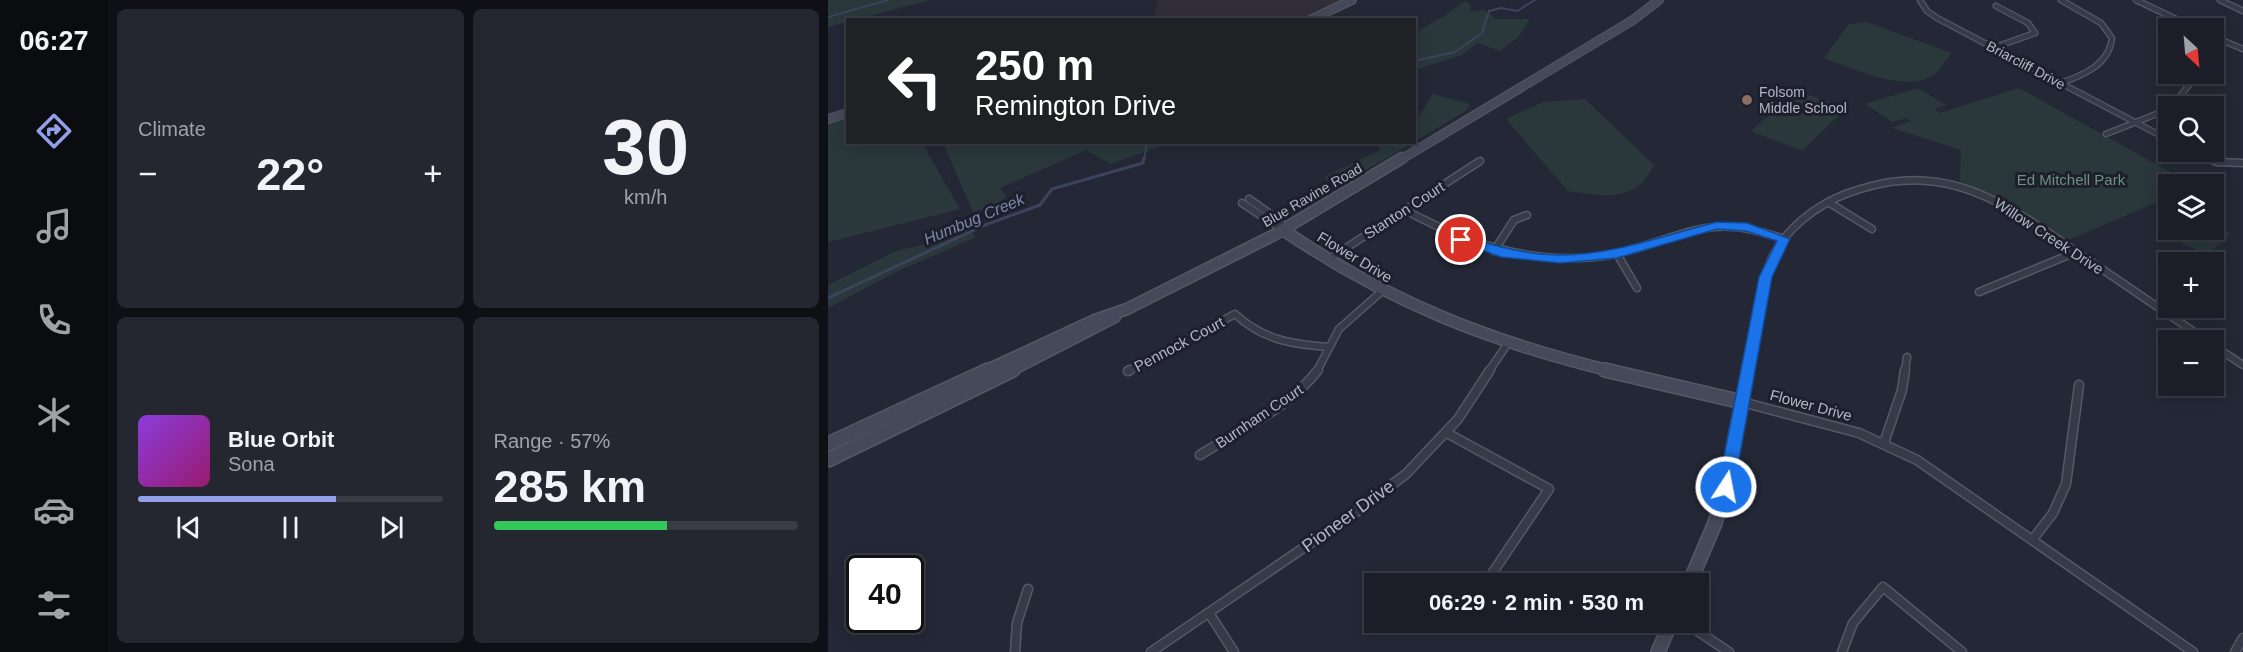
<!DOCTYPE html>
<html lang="en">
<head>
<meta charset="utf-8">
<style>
  :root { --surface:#1b1e28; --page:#242730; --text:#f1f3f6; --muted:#a0a2a8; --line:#393c45; --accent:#91a0e9 }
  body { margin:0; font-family:Helvetica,sans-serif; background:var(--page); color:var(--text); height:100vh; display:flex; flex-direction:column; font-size:22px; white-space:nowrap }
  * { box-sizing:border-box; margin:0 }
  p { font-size:20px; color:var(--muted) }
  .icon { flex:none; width:33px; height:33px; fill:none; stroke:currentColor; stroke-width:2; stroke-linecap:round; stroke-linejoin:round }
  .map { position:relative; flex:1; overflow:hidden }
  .panel { display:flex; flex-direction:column; gap:9px; padding:9px; background:#0f1016; width:720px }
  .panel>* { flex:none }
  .hud { position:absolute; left:18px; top:18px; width:570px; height:126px; border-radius:0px; box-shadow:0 3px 15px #0003,0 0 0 2px var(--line); background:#202124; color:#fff; overflow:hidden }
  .needle { width:39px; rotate:154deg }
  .buttons { position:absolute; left:1330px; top:18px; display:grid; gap:12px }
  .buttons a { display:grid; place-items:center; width:66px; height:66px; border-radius:0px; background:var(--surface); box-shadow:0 3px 15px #0003,0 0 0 2px var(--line); font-size:30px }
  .speed { position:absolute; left:18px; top:555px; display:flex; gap:12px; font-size:30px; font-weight:700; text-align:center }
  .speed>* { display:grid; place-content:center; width:78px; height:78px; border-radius:50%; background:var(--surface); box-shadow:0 3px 15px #0003,0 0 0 2px var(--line); line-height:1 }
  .speed .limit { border:3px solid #111; border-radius:9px; background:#fff; color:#111 }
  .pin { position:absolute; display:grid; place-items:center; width:51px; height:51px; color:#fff; margin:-26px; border:3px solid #fff; border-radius:50%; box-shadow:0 2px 6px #0007 }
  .me { position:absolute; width:66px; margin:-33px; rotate:11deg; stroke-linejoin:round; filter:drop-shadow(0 0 4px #0008) }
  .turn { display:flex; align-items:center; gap:21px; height:126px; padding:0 30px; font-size:27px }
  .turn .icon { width:78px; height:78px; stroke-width:2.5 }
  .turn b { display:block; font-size:42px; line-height:51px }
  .big { font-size:45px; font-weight:600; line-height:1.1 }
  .panel .tile { flex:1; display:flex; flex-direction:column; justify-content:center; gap:9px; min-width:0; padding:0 21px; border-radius:9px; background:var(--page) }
  .panel .dial { align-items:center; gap:0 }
  .dial b { font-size:78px; line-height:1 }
  .song { display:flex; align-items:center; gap:18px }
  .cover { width:72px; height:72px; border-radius:9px; background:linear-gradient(135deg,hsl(270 70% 55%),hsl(320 70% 35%)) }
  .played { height:6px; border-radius:3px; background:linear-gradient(90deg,var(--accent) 65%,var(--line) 65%) }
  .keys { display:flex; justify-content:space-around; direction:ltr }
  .heat { display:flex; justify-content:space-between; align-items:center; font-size:33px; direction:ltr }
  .charge { height:9px; border-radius:4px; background:linear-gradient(90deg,#34c759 57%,var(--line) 0) }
  .panel .tiles { flex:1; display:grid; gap:9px; grid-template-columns:repeat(2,1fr) }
  .trip { position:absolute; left:536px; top:573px; width:345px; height:60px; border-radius:0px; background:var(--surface); box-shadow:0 3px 15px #0003,0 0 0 2px var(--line); font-weight:600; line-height:60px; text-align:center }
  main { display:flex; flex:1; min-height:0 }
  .tabs { display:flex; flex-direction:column; width:108px; justify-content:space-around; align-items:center; background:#0b0c10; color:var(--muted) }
  .tabs .icon { width:42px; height:42px }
  .tabs .current { color:var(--accent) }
  .tabs b { font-size:27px; color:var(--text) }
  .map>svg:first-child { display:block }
  .medical { fill:#322e39 }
  .green { fill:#2a383b }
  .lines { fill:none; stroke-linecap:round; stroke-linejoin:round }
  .stream-far1 { stroke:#3b435d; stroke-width:2 }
  .stream { stroke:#3b435d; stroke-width:3 }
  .street-far2-casing { stroke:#555865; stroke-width:7 }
  .street-far1-casing { stroke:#555865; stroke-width:9 }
  .street-casing { stroke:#555865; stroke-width:11 }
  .secondary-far2-casing { stroke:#555865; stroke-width:10 }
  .secondary-far1-casing { stroke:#555865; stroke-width:13 }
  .secondary-casing { stroke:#555865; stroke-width:16 }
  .street-far2 { stroke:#373a47; stroke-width:4.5 }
  .street-far1 { stroke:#373a47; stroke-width:6 }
  .street { stroke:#373a47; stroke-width:8 }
  .secondary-far2 { stroke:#464959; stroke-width:8 }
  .secondary-far1 { stroke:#464959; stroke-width:10 }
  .secondary { stroke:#464959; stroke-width:13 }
  .route { fill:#1a73e8; stroke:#114b97; stroke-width:1.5 }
  .education-dot { fill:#8d6e63; stroke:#1d202c; stroke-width:2 }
  .labels { text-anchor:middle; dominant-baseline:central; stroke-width:6; stroke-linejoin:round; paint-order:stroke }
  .far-street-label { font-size:14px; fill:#b2b5c3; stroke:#1d202c }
  .far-poi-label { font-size:14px; fill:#b2b5c3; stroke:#1d202c; text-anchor:start }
  .park-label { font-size:15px; fill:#6c917c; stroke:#1d202c }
  .street-label { font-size:15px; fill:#b2b5c3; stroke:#1d202c }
  .water-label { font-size:16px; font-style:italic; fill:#7d87a8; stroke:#1d202c }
  .near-street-label { font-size:18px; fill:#b2b5c3; stroke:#1d202c }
</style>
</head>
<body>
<main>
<nav class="tabs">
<b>06:27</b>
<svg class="icon current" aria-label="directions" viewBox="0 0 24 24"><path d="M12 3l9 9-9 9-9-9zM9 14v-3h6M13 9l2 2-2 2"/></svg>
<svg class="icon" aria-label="music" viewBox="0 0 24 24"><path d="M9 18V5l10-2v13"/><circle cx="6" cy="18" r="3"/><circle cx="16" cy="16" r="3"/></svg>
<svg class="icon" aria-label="phone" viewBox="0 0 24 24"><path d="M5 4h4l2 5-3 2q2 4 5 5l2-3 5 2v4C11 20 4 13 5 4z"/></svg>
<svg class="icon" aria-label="climate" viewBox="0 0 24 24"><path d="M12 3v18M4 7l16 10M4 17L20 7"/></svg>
<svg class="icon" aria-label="car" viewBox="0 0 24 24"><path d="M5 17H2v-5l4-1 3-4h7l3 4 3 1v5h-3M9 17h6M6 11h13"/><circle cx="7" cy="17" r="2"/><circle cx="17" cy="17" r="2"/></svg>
<svg class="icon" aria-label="filters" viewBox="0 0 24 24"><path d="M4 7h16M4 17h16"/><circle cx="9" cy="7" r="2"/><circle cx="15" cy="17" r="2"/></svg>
</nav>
<section class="panel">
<div class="tiles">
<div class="tile"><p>Climate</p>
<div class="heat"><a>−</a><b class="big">22°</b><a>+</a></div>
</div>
<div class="tile dial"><b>30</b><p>km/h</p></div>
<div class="tile">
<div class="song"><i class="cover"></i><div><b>Blue Orbit</b><p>Sona</p></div></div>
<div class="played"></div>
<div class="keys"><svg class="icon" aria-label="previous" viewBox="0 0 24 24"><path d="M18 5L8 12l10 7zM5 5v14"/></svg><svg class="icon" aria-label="pause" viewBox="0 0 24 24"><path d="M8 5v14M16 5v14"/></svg><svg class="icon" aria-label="next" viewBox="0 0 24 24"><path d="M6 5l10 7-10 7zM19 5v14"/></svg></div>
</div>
<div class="tile"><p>Range · 57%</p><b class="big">285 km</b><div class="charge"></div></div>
</div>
</section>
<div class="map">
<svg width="1415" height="652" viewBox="0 0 1415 652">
  <rect width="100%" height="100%" fill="#242836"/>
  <polygon class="medical" points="330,0 515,0 471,19 324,20"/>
  <g class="green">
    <polygon points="0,0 102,0 30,19 20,20 19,22 0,27"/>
    <polygon points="637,1 643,5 642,12 656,10 668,19 702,19 690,37 672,51 650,43 634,55 587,70 587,32 615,17"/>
    <path d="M 1038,22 L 1124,53 C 1118,60 1112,70 1105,75 C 1079,94 1022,68 996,58 L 1021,24 Z"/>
    <polygon points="1090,88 1118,105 1106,109 1112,113 1191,88 1364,184 1341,184 1341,197 1238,241 1173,198 1132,182 1133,150 1064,128 1083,121 1078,118 1064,122 1037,104"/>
    <polygon points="969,91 1018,108 974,151 923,131"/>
    <polygon points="605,94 642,104 638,111 587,141 587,123"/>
    <path d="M 757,99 L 826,165 C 807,204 776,196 740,191 L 678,119 L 715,102 Z"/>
    <polygon points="19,117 20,142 94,143 132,209 0,242 0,122"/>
    <polygon points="556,142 585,143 459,215 451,210 502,184 496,177 552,150 550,146"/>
    <polygon points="125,143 125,142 342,143 283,164 258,150 172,188 178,196 170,206 145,212 116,145"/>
    <polygon points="137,226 148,237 68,272 0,308 0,285 68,251 107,242"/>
    <polygon points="1386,226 1403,234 1379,255 1343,238 1352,230 1386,230"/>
  </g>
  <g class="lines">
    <g class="stream-far1">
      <polyline points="0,17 60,0"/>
      <polyline points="586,61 627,52 654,33 661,11 673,8 689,11 707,0"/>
      <polyline points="316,160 319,142"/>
    </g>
    <polyline class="stream" points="0,298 157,225 212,205 224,189 315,163 316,158"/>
    <defs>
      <g id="street-far2">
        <polyline points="1092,0 1099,11 1109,18 1341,140"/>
        <polyline points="1308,0 1367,28"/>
        <polyline points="1392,0 1415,11"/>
        <polyline points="1386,37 1415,49"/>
        <polyline points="1165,48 1207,33 1200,23 1168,6"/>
        <path d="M 1232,83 C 1254,76 1281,65 1284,38 L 1273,23 L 1233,0"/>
        <polyline points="1344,106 1370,74"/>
        <polyline points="1278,134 1341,109"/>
        <polyline points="1362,152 1383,160"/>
      </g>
      <g id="street-far1">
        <polyline points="1379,158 1389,162 1415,163"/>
        <polyline points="421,199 452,221 455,230"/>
        <polyline points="1000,202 1044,229"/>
        <polyline points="414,203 455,230"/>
        <path d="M 577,210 C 644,246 711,268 787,254 C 827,246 866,223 907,227 C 924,228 940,234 956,239"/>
        <polyline points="666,251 686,220 699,215"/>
        <polyline points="789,254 809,288"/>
        <polyline points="501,259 652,161"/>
        <polyline points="1151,292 1248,252"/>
        <polyline points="1386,346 1415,365"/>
        <path d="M 300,371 L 407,314 C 435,340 463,344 500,347"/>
        <polyline points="489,371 511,329 554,291"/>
        <polyline points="661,371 680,343"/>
        <path d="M 919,371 C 925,335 928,295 943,260 C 957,229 988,205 1020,193 C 1049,183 1077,177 1109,182 C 1166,190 1218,232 1265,263 C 1303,289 1340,314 1378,340"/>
        <polyline points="1077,371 1079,357"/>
      </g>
      <g id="street">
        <polyline points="919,370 914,402 1031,433 1089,460 1365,652"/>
        <polyline points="300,371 302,370"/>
        <polyline points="619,433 721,489 657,584"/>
        <polyline points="1056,443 1074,390 1077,370"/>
        <path d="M 372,455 C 412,430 461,408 490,370"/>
        <polyline points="1205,539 1225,513 1238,484 1251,385"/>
        <polyline points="381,613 406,652"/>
        <polyline points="856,622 901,652"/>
        <polyline points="187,652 189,623 200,589"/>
        <polyline points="323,652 528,512 578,474 630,419 662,370"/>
        <polyline points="1014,652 1025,623 1055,587 1134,652"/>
        <polyline points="1407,652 1415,638"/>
      </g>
      <g id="secondary-far2">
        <polyline points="482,20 524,0"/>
        <polyline points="0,119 20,113"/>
        <polyline points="572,160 805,20 831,0"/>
      </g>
      <g id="secondary-far1">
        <path d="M 455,230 C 561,302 660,341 783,371"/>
        <polyline points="157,371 267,320 299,309 446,235 574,158"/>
        <polyline points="182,371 287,317"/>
      </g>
      <g id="secondary">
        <polyline points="777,370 914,402 898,487 887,523 861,584"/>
        <polyline points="0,444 160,370"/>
        <polyline points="0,460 185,370"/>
        <polyline points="830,652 843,622"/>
      </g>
    </defs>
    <use href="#street-far2" class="street-far2-casing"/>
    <use href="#street-far1" class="street-far1-casing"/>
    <use href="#street" class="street-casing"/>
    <use href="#secondary-far2" class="secondary-far2-casing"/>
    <use href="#secondary-far1" class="secondary-far1-casing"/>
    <use href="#secondary" class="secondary-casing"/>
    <use href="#street-far2" class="street-far2"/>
    <use href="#street-far1" class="street-far1"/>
    <use href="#street" class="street"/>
    <use href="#secondary-far2" class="secondary-far2"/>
    <use href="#secondary-far1" class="secondary-far1"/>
    <use href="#secondary" class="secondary"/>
  </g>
  <path class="route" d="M 889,222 L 919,223 L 962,239 L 944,277 L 906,487 L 904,492 L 892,492 L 890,487 L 931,277 L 949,241 L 918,231 L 889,229 L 789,258 L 732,263 L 673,257 L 626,240 L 633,236 C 665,245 697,255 732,255 C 786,255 837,235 889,222 Z"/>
  <circle class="education-dot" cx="919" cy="100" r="6"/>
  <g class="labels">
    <g class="far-street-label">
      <text transform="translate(1198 65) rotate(28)">Briarcliff Drive</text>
      <text transform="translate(484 195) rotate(-30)">Blue Ravine Road</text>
    </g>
    <g class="far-poi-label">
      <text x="931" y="92">Folsom<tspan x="931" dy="16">Middle School</tspan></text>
    </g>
    <g class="park-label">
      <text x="1243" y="179">Ed Mitchell Park</text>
    </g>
    <g class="street-label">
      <text transform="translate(576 210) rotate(-33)">Stanton Court</text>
      <text transform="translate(1221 236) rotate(33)">Willow Creek Drive</text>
      <text transform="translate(527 257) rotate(31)">Flower Drive</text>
      <text transform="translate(351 344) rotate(-28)">Pennock Court</text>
      <text transform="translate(983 405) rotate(15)">Flower Drive</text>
      <text transform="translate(431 416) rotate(-34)">Burnham Court</text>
    </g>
    <g class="water-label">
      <text transform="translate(146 219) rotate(-23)">Humbug Creek</text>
    </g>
    <g class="near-street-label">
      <text transform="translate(520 516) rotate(-36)">Pioneer Drive</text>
    </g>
  </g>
</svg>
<div class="buttons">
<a><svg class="needle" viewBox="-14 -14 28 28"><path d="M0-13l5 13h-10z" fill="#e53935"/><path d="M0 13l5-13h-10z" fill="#a0a2a8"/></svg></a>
<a><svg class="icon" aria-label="search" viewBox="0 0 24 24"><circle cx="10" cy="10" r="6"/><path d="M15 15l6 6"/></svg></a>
<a><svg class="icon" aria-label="layers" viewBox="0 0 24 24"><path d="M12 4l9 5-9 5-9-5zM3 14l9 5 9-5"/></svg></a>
<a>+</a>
<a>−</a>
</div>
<div class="speed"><div class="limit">40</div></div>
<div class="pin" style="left:633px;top:240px;background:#d93025"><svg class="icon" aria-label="arrive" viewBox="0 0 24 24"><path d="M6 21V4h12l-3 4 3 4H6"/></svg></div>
<svg class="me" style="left:898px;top:487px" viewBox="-20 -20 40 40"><circle r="17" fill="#1a73e8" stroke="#fff" stroke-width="3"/><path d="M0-11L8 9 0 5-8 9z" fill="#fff"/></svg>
<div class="trip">06:29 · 2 min · 530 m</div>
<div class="hud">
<div class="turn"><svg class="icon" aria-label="left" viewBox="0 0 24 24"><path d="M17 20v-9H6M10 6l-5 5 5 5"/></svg><div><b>250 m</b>Remington Drive</div></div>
</div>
</div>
</main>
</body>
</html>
